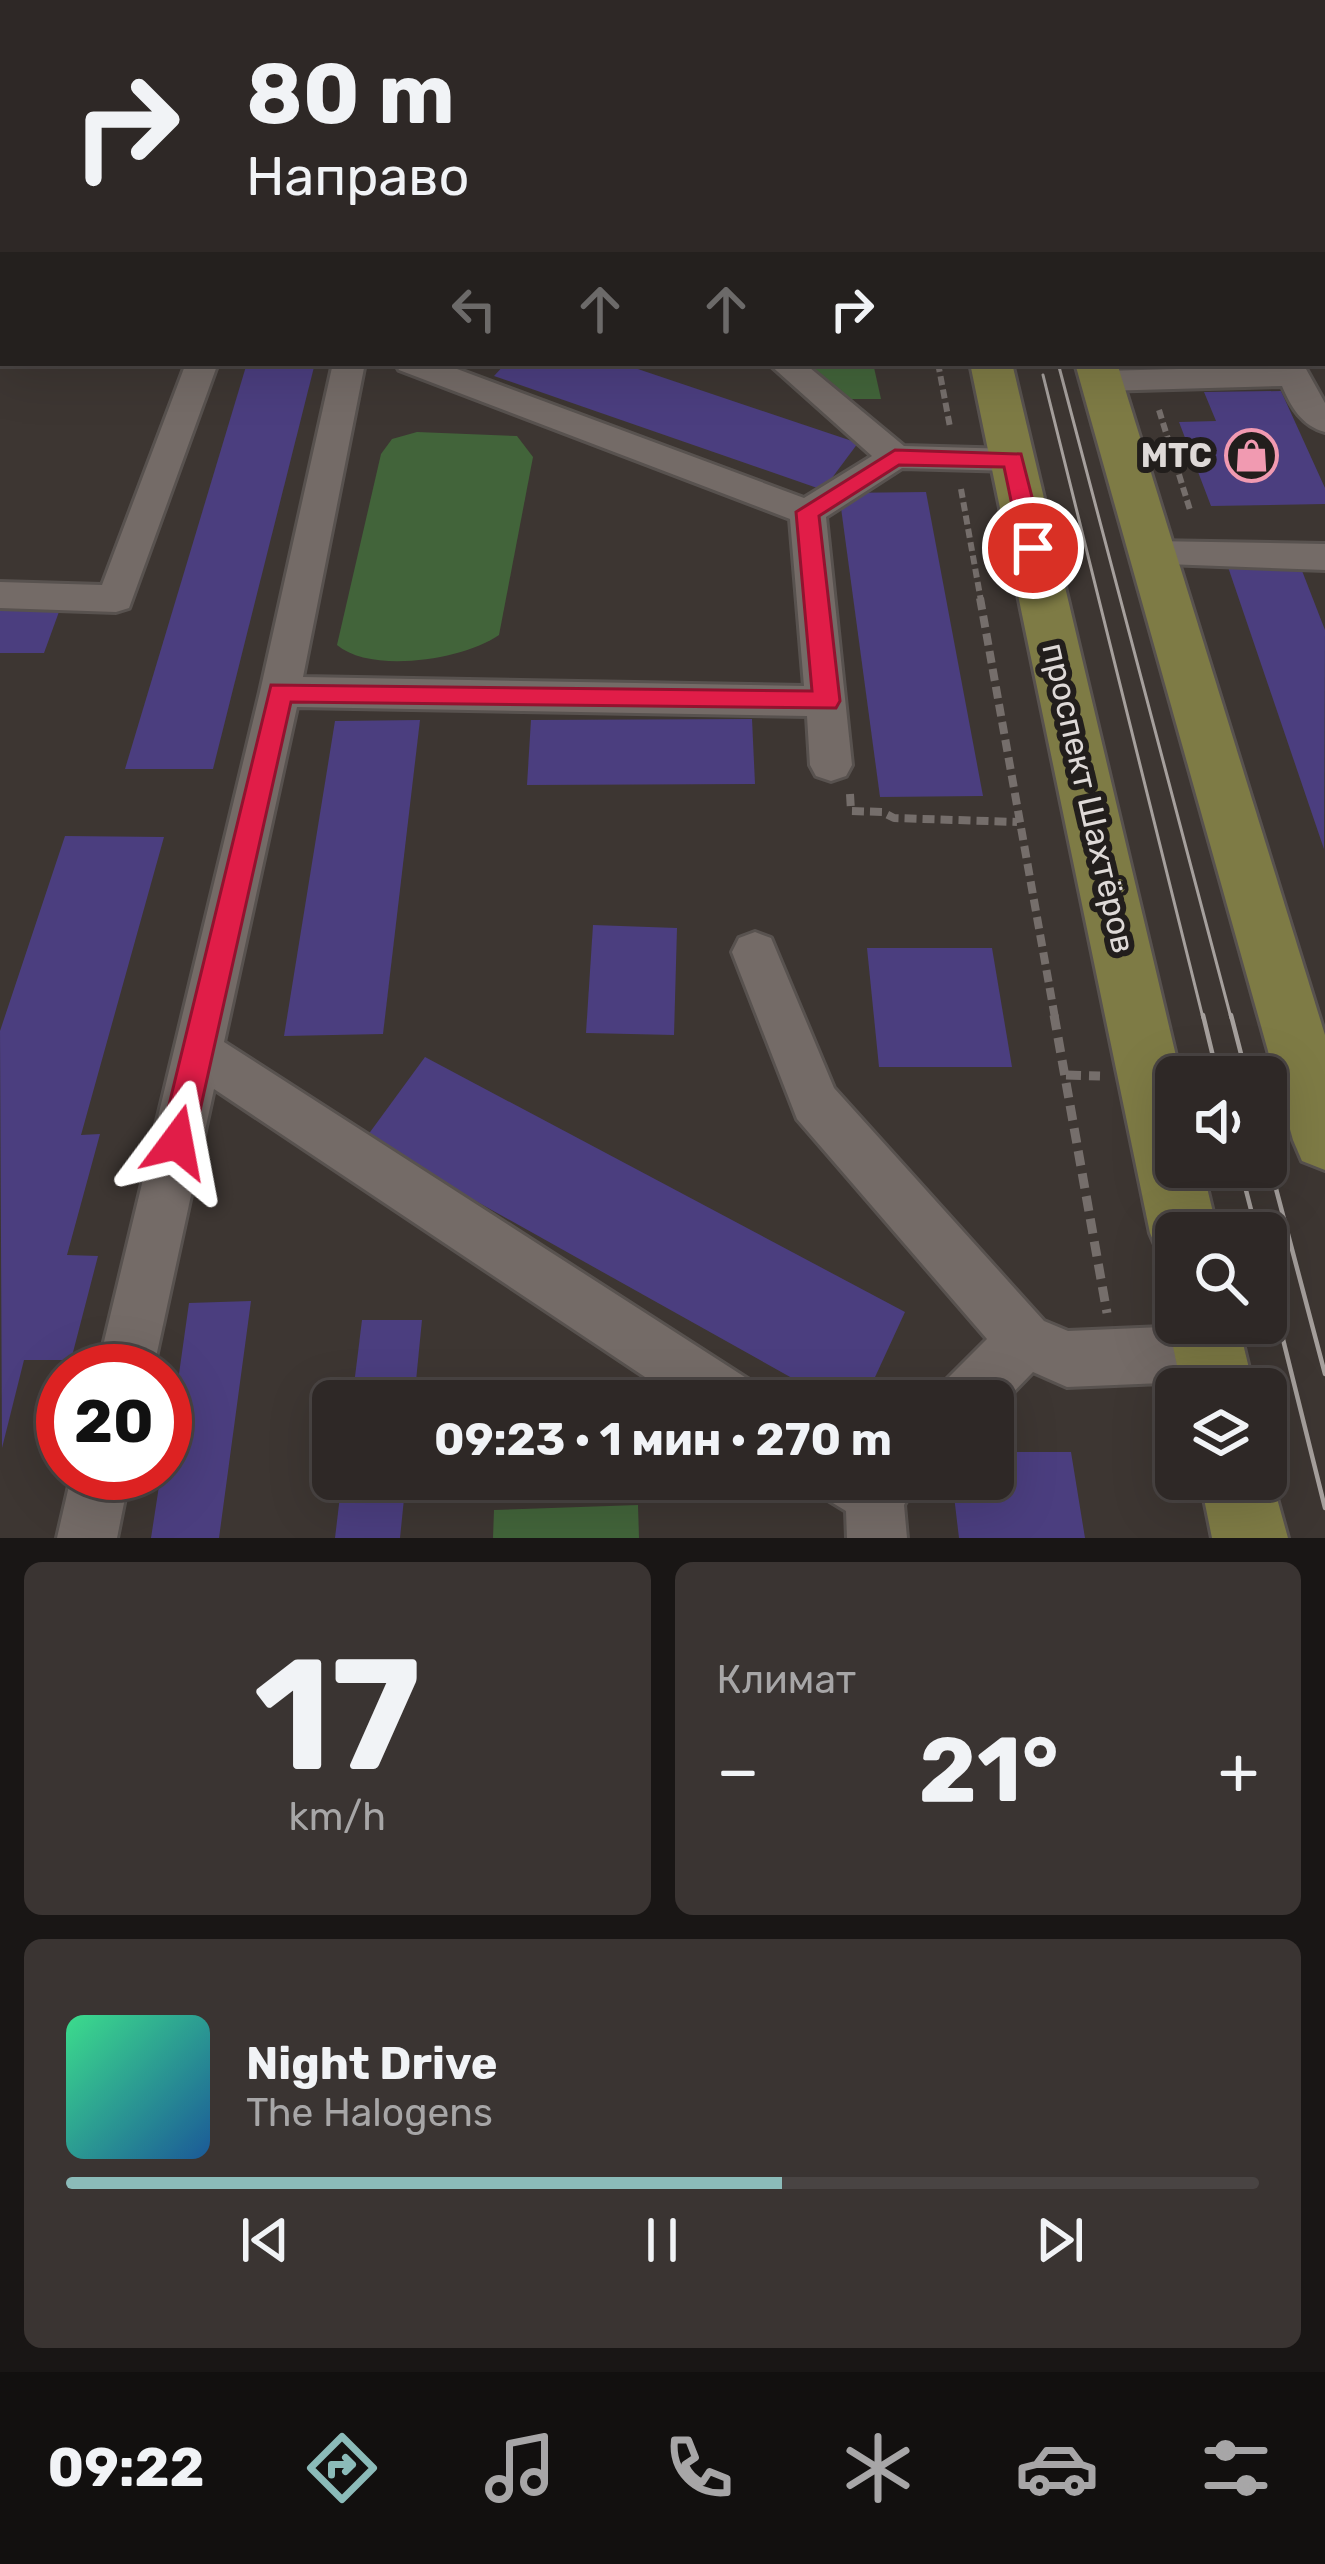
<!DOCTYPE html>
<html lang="ru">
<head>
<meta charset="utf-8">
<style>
  :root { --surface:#2e2826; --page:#3a3432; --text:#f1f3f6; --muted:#a7a6a7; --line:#494443; --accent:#8bbbb9 }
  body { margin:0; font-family:Rubik,sans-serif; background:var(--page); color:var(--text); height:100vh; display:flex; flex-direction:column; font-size:45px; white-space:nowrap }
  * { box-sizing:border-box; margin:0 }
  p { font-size:39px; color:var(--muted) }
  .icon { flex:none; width:66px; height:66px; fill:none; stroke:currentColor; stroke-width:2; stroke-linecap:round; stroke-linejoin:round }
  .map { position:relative; height:1538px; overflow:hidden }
  .sheet { display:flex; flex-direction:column; gap:24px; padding:24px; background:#191615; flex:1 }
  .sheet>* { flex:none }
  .banner { position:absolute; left:0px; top:0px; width:1326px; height:366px; box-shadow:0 12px 48px #0002,0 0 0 3px var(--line); background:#2e2826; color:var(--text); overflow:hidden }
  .tools { position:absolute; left:1155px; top:1056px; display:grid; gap:24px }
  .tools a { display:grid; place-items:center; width:132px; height:132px; border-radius:18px; background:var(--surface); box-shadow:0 12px 48px #0002,0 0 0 3px var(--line); font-size:60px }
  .speed { position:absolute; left:36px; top:1344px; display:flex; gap:24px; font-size:60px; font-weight:700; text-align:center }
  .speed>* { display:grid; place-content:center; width:156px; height:156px; border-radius:50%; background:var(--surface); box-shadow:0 12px 48px #0002,0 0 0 3px var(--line); line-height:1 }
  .speed .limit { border:18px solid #d22; background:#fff; color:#111 }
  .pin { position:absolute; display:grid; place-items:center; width:102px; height:102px; color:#fff; margin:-51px; border:6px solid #fff; border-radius:50%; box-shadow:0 3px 12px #0007 }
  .me { position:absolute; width:132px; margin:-66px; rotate:13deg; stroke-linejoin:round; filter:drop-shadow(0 0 9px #0008) }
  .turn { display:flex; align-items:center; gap:42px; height:252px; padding:0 48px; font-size:54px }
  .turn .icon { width:156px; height:156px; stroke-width:2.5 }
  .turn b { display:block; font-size:84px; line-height:102px }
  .lanes { display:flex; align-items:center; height:114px; padding:0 48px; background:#0003; justify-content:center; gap:60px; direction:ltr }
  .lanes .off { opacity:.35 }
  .big { font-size:90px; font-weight:700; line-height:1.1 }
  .sheet .tile { flex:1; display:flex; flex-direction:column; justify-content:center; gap:18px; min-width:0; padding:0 42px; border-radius:18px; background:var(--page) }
  .sheet .dial { align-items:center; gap:0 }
  .dial b { font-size:156px; line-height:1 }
  .song { display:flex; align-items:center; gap:36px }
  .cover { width:144px; height:144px; border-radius:18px; background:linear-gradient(135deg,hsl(150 70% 55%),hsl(210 70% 35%)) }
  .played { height:12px; border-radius:6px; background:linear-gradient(90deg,var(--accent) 60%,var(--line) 60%) }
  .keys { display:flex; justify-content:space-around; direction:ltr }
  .heat { display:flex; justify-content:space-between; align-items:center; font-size:66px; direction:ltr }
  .sheet .tiles { flex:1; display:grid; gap:24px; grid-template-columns:1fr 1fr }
  .tile:last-child { grid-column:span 2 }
  .trip { position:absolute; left:312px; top:1380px; width:702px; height:120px; border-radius:18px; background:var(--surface); box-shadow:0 12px 48px #0002,0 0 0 3px var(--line); font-weight:700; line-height:120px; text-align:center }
  .dock { display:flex; height:192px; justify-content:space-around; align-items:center; background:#12100f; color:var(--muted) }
  .dock .icon { width:84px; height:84px }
  .dock .selected { color:var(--accent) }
  .dock b { font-size:54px; color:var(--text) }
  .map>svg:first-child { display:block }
  .green { fill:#42643a }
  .building { fill:#4b3e7f }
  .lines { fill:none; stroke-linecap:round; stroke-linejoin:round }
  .minor-casing { stroke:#58524f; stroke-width:6 }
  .major-casing { stroke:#58524f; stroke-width:6 }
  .path-far2 { stroke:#756e6b; stroke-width:6; stroke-dasharray:9 4.5; stroke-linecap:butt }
  .path-far1 { stroke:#756e6b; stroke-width:8; stroke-dasharray:12 6; stroke-linecap:butt }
  .path { stroke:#756e6b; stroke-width:9; stroke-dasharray:15 8; stroke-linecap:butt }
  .minor { fill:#746b67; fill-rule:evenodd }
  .major { fill:#7e7b45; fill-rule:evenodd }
  .tram-far1 { stroke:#a6a09d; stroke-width:3 }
  .tram { stroke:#a6a09d; stroke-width:4.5 }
  .route { fill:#e11d48; stroke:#92132f; stroke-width:3 }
  .labels { text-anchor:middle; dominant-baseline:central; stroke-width:12; stroke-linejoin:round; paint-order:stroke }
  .poi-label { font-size:33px; font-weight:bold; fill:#ded9d7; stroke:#221e1c; text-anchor:end }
  .street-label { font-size:33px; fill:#ded9d7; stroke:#221e1c }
</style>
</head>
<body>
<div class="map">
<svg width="1325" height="1538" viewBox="0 0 1325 1538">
  <rect width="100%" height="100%" fill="#3d3632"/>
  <g class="green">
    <polygon points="800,363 873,363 881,399 846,399"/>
    <path d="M 417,432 L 517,436 L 533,457 L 499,635 C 463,660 371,674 337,645 L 381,454 L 392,439 Z"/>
    <polygon points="638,1505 639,1538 493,1538 494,1510"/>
  </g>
  <g class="building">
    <polygon points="247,363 315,363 213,769 125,769"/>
    <polygon points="506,363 620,363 858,443 823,490 494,376"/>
    <polygon points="1281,391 1325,488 1325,504 1211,506 1179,422 1216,421 1204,392"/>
    <polygon points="926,492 983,796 880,797 839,493"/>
    <polygon points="1299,563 1325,630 1324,849 1227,564"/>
    <polygon points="0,608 60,609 44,653 0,653"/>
    <polygon points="752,719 755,784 527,785 531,720"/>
    <polygon points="420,720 383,1034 284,1036 335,721"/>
    <polygon points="65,836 164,837 81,1135 100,1134 67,1255 98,1256 71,1360 24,1360 2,1448 0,1031"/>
    <polygon points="593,925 677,928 674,1035 586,1033"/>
    <polygon points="867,948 992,948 1012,1067 879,1067"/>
    <polygon points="425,1057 905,1312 864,1401 833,1401 365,1139"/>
    <polygon points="251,1301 219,1538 151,1538 161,1473 165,1473 189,1303"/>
    <polygon points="362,1320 422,1320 414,1401 352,1401"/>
    <polygon points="993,1452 1071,1452 1085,1538 959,1538 952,1479 993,1479"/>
    <polygon points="342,1479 406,1479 400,1538 335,1538"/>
  </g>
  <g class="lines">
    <defs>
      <g id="minor">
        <polygon points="1313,0 1325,0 1325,10 1323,3 1311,3"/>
        <rect x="0" y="10" width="3" height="14"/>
        <polygon points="0,171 3,172 3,191 0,190"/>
        <polygon points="186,363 218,363 129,608 116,612 0,608 0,582 102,585"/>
        <polygon points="333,363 365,363 303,677 804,686 790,519 399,370 395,363 441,363 804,498 872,456 768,363 804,363 904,446 1013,449 1025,452 1030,460 1025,468 1013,471 902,468 826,517 852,765 846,776 831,781 816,776 810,765 807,716 297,707 224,1042 751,1381 759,1401 681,1401 214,1089 153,1371 97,1371 260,692"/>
        <path d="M 1294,366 L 1306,369 L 1325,403 L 1325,432 C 1302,426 1291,407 1282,386 L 1102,391 L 1085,381 L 1102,371 Z"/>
        <polygon points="1152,541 1325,544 1325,570 1139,563 1133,554 1139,545"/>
        <polygon points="755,932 771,938 834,1088 1044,1321 1068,1331 1210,1325 1230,1333 1238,1353 1230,1373 1210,1381 1067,1387 1033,1372 993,1413 993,1401 937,1401 945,1381 987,1339 797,1119 732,952 739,938"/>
        <polygon points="72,1473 130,1473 117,1538 57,1538"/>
        <polygon points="820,1479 918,1479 904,1505 907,1538 847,1538 846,1511 828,1500"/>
      </g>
      <g id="major">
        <polygon points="893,0 925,0 926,3 894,3"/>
        <rect x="979" y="0" width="32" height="3"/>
        <polygon points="970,363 1012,363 1181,1077 1176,1077 1176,1167 1202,1167 1218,1233 1176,1233 1176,1263 1160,1256 1150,1233"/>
        <polygon points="1075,363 1117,363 1325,1035 1325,1170 1302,1161 1293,1140"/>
        <polygon points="1176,1303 1176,1323 1238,1323 1254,1389 1182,1389 1168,1323"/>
        <polygon points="1266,1459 1288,1538 1212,1538 1200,1479 1266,1479"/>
      </g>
    </defs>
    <use href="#minor" class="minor-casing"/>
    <use href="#major" class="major-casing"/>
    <g class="path-far2">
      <polyline points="938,363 950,427"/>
      <polyline points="1159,410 1190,510"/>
      <polyline points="961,489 981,601"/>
    </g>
    <g class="path-far1">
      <polyline points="980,598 1055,1018"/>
      <polyline points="850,794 851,811 882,812 894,818 1017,822"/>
    </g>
    <g class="path">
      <polyline points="1054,1015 1107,1313"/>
      <polyline points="1066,1075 1100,1076"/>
    </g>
    <use href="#minor" class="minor"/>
    <use href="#major" class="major"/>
    <g class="tram-far1">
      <polyline points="1058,363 1231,1018"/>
      <polyline points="1043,375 1203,1018"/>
    </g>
    <g class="tram">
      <polyline points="1203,1015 1218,1077"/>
      <polyline points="1231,1015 1247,1077"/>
      <polyline points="1266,1151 1325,1374"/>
      <polyline points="1240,1167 1257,1233"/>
      <polyline points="1266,1271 1325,1508"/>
    </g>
  </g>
  <polygon class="route" points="895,450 1021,454 1045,548 1033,556 1021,548 1004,467 899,465 819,516 840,701 836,708 291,702 193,1142 188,1153 177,1158 165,1153 160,1142 271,685 812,691 796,512"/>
  <defs>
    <symbol id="shop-ring" viewBox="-11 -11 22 22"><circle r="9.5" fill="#221e1c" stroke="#f19ab1" stroke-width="1.5"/><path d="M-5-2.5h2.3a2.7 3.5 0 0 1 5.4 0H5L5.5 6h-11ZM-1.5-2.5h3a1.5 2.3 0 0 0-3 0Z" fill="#f19ab1"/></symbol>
  </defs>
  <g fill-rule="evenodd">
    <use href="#shop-ring" x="1222" y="426" width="59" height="59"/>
  </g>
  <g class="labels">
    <g class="poi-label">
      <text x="1212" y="455">МТС</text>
    </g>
    <g class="street-label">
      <text transform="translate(1089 798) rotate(77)">проспект Шахтёров</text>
    </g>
  </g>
</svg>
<div class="tools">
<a><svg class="icon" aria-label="sound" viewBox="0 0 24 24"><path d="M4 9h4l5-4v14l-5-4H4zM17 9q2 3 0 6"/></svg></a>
<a><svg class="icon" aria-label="search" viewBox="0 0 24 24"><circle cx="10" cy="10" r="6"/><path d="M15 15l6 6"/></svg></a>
<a><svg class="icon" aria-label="layers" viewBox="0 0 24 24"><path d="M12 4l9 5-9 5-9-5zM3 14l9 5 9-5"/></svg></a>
</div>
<div class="speed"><div class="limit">20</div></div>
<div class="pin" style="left:1033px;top:548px;background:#d93025"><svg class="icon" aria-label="arrive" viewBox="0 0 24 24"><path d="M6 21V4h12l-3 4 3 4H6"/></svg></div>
<svg class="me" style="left:177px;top:1142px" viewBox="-20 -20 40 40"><path d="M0-17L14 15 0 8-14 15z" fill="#e11d48" stroke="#fff" stroke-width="4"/></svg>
<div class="trip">09:23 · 1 мин · 270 m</div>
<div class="banner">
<div class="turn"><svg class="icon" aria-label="right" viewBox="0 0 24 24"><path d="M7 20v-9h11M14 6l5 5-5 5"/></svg><div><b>80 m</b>Направо</div></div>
<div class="lanes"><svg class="icon off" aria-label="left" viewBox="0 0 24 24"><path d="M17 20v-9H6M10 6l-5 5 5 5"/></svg><svg class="icon off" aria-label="ahead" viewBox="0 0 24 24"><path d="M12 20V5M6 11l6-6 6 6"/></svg><svg class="icon off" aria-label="ahead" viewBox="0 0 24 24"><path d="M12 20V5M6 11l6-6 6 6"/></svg><svg class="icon" aria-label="right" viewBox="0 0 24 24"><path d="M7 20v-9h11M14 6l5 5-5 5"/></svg></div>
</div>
</div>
<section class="sheet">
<div class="tiles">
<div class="tile dial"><b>17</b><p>km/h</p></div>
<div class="tile"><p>Климат</p>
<div class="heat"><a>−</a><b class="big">21°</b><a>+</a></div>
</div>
<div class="tile">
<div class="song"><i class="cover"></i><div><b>Night Drive</b><p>The Halogens</p></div></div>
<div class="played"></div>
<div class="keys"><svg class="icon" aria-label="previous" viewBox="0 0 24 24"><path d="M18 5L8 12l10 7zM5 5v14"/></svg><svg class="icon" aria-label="pause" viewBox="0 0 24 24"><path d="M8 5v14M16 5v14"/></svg><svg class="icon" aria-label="next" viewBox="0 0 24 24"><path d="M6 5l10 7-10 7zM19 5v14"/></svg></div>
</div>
</div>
</section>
<nav class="dock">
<b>09:22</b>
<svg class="icon selected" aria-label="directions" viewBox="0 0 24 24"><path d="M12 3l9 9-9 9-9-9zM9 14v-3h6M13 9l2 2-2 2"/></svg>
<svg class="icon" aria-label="music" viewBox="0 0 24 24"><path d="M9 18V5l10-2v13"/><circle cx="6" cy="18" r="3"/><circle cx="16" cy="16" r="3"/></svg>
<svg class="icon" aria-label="phone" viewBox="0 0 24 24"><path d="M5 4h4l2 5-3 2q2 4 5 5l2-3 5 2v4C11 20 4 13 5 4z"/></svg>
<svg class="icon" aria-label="climate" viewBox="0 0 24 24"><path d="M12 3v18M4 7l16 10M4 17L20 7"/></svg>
<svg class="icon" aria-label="car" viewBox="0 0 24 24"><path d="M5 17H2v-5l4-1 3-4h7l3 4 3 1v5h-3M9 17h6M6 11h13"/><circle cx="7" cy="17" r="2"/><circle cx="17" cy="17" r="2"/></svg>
<svg class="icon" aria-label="filters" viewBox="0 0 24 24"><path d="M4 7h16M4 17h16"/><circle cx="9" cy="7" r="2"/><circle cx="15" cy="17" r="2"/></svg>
</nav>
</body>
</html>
